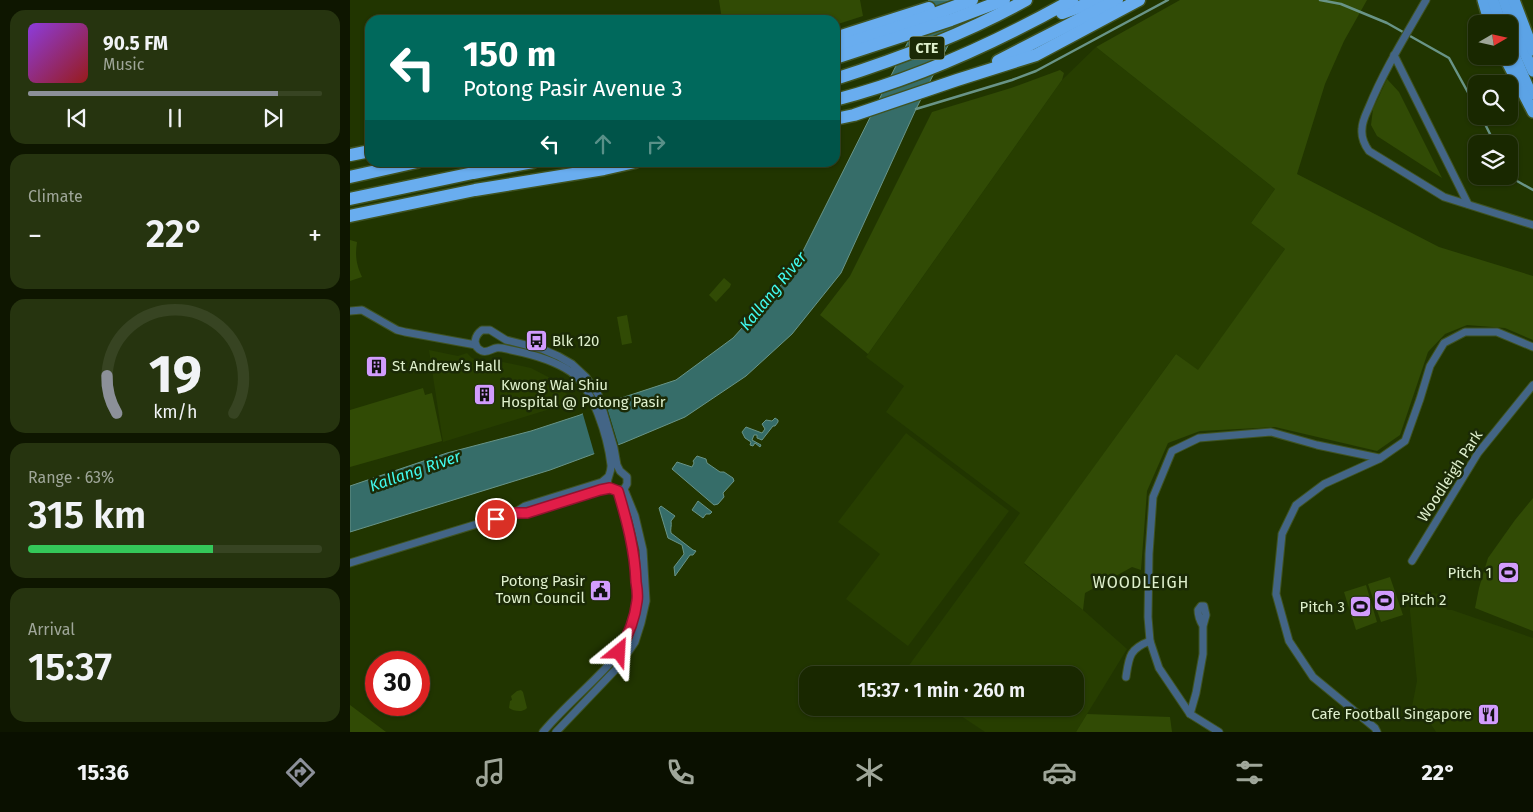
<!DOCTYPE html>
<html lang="en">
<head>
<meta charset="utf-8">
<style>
  :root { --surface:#192800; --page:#26340f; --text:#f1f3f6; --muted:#9fa699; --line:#374422; --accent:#8c9099 }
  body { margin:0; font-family:"Fira Sans",sans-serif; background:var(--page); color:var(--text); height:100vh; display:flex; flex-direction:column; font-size:19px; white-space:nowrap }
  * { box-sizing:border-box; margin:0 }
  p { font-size:16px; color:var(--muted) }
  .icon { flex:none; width:28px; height:28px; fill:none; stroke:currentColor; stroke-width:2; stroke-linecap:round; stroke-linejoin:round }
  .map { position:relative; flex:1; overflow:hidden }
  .drawer { display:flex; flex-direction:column; gap:10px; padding:10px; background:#0e1600; width:350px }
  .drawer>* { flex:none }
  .guide { position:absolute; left:15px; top:15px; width:475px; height:152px; border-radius:15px; box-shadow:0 1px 4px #0004,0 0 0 1px var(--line); background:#00695c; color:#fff; overflow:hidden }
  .needle { width:32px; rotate:81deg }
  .fabs { position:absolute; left:1118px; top:15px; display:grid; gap:10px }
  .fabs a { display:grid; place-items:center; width:50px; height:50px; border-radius:10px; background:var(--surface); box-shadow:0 1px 4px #0004,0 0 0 1px var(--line); font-size:25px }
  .speed { position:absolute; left:15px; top:651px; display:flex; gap:10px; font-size:25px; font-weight:700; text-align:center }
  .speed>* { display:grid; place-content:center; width:65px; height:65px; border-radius:50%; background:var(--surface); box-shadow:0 1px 4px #0004,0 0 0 1px var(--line); line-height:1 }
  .speed .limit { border:8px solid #d22; background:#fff; color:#111 }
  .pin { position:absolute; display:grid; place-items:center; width:42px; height:42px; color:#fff; margin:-21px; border:2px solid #fff; border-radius:50%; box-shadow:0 1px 5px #0007 }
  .me { position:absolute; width:55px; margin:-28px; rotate:27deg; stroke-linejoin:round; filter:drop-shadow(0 0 4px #0008) }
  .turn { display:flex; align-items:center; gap:18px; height:105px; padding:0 15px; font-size:22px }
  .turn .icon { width:65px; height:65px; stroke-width:2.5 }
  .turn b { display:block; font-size:35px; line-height:42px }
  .lanes { display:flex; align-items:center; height:48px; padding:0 15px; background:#0003; justify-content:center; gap:25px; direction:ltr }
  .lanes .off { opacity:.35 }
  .big { font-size:38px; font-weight:600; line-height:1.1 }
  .drawer .widget { flex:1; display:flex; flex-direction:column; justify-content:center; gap:8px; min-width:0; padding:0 18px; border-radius:15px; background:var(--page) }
  .drawer .dial { align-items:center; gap:0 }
  .dial svg { height:130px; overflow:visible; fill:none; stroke:var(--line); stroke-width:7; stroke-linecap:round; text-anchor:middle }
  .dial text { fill:var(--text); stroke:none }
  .song { display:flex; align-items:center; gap:15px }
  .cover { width:60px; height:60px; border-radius:8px; background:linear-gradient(135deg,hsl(270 70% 55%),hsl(0 70% 35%)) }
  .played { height:5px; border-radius:2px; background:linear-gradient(90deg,var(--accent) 85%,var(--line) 85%) }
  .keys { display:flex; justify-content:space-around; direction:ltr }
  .heat { display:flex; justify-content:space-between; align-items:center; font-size:28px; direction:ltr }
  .charge { height:8px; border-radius:4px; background:linear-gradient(90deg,#34c759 63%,var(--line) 0) }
  .trip { position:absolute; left:449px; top:666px; width:285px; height:50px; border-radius:15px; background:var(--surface); box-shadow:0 1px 4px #0004,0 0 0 1px var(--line); font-weight:600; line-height:50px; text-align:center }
  .menu { display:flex; height:80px; justify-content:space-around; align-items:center; background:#0a1000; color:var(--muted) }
  .menu .icon { width:35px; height:35px }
  .menu .on { color:var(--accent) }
  .menu b { font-size:22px; color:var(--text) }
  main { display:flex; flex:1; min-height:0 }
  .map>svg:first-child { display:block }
  .built { fill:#273e00 }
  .green { fill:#314b05 }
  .water { fill:#366d69; stroke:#699487 }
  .pier { fill:#213500 }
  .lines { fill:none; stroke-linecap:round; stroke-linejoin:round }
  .stream { stroke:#699487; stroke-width:2.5 }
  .minor-casing { stroke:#3f5321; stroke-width:9 }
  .trunk-casing { stroke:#3f5321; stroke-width:14 }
  .motorway-casing { stroke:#3f5321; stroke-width:15 }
  .minor { stroke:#436586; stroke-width:7 }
  .trunk { stroke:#5ca3e6; stroke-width:11 }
  .motorway { stroke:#69adef; stroke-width:12 }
  .route-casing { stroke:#92132f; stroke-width:12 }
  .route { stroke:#e11d48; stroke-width:9 }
  .labels { text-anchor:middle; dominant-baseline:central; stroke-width:5; stroke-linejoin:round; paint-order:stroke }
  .shield { fill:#1b2a06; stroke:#a4b591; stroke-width:1 }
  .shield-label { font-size:14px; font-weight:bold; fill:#dff0cd }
  .poi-label { font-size:15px; fill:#dff0cd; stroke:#1b2a06; text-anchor:start }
  .street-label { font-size:15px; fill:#dff0cd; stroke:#1b2a06 }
  .water-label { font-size:16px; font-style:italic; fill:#41faef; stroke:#1b2a06 }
  .neighbourhood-label { font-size:16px; letter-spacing:1px; fill:#dff0cd; stroke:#1b2a06 }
</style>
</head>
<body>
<main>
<section class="drawer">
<div class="widget">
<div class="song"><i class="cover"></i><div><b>90.5 FM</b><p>Music</p></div></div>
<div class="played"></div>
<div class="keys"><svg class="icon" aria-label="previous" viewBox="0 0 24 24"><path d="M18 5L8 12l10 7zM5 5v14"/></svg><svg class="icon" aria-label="pause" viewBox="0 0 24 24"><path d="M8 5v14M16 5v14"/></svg><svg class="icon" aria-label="next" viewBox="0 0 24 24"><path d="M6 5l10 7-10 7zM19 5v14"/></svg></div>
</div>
<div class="widget"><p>Climate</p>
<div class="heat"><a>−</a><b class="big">22°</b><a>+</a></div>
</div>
<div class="widget dial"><svg viewBox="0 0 100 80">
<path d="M14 69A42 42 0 1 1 86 69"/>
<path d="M14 69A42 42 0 0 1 8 46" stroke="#8c9099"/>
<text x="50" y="56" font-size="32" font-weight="700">19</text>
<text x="50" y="72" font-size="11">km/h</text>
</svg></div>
<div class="widget"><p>Range · 63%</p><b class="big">315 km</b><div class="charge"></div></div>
<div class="widget"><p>Arrival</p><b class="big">15:37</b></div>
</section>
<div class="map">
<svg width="1183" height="732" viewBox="0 0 1183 732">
  <rect width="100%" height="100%" fill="#213500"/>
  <g class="built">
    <polygon points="746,47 925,189 901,223 935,249 848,371 826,354 674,564 733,610 777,649 726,732 635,732 599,708 725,708 725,675 552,675 670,513 536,412 554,386 516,357 712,80"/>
    <polygon points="79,350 108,356 117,353 122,358 140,366 148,361 181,368 202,379 210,386 222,401 200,409 93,442"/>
    <polygon points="556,433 659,511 558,646 496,599 530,554 488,522"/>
    <polygon points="1058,591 1092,594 1097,610 1102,610 1183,638 1183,732 1086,732 1079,721 1061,712 1067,681"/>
  </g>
  <g class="green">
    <polygon points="369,0 510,0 513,16 485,25 485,20 372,20"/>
    <polygon points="830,0 1017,0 994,41 975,84 947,174 1089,247 1183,276 1183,340 1155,328 1117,325 1095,334 1078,352 1050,435 1027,451 925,427 850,431 818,443 797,491 791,570 782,567 735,593 733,610 674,563 826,354 848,370 935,249 901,223 925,189 746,47"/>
    <polygon points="710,70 714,73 712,80 518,354 470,315 500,276 582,112 661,88"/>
    <polygon points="1037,79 1049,92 1092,178 1027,136 1021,125 1023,109"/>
    <path d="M 0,240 L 7,242 C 5,255 6,264 12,277 L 0,281 Z"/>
    <polygon points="374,278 381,284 380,287 366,302 359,295"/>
    <polygon points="277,315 282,343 272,345 267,317"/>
    <polygon points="73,388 75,395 82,393 92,441 0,467 0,410"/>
    <polygon points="1183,498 1183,631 1125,608 1129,588 1138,558 1165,520"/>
    <polygon points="1040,577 1053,615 1031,622 1018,584"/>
    <polygon points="1016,585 1027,622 1006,630 994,592"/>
    <path d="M 171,690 L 173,692 L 177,708 C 172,713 164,711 159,708 L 160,701 L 162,700 L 161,696 L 167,691 Z"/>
    <polygon points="0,705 36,732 0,732"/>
    <polygon points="737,714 820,717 822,732 726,732"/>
  </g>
  <g class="water">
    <polygon points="579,0 621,0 566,109 491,273 442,334 396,376 335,417 273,443 200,470 0,532 0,486 97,453 181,431 230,415 256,403 326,380 383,338 442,273"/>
    <polygon points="425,418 428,420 428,422 425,426 423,426 412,440 407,438 407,435 404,435 402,440 411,445 410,447 405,443 403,446 400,445 401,442 395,438 392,432 396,427 412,433 415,429 412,424 416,420 422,421"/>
    <polygon points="347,456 356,459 357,463 370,472 374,472 383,478 384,481 373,493 374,497 368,504 364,505 322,469 327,462 342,467 344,463 343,461"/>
    <polygon points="348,501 362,512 360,514 356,514 353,518 342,510"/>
    <path d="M 311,506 L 325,516 L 321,521 C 322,526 320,529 321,533 L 343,550 L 346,551 L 343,555 L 340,555 L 325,576 L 324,567 L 334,554 L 332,545 L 318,538 L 309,508 Z"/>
  </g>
  <polygon class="pier" points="255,401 269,447 245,456 232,411"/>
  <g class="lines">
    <g class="stream">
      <polyline points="970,0 991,4 1037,23 1099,58 1126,107"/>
      <polyline points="566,109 662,80 686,71 818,0"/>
      <polyline points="1131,116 1145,144"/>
      <polyline points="1159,167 1167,181 1183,190"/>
    </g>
    <defs>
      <g id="minor">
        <path d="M 1076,0 C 1056,35 1034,70 1019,107 C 1016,114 1012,121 1012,129 C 1011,138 1014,144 1019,151 L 1094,197 L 1183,225"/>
        <polyline points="1044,55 1118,204"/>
        <polyline points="0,311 12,310 47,330 55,332 126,345"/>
        <path d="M 132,330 L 140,330 L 156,340 L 192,349 L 208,356 L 222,364 L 236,377 L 248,394 L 264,448 L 267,465 L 270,471 L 277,477 L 277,484 L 274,489 L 265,491 C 250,484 262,476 261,465 C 258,438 243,388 221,372 C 204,360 181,354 161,350 C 156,349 150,347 146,348 C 141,349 138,353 132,351 C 121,346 125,335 132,330 Z"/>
        <polyline points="164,513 175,506 252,482 258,477"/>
        <polyline points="1062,561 1128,453 1183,385"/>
        <polyline points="0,563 163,513 177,513 250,490 260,488"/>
        <path d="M 776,677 C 779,657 779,649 800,641"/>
        <path d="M 840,714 L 846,693 L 853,654 L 853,626 L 856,615 L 854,606 L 851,606 L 848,610 C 848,615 850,621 853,626"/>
        <path d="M 193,732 C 215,706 241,685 263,660 C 304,613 284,545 268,491"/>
        <polyline points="206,732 269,666 285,642 291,623 296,601 293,550 285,516 274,489"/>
        <polyline points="869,732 840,714 809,668 800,641 798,617 799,554 803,497 822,451 849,438 921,432 967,445 1029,458"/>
        <polyline points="1027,732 1025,728 963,677 939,641 926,594 932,534 946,505 974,484 1029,459 1055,441 1070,399 1080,366 1094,343 1115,332 1147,332 1183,347"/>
      </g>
      <g id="trunk">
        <polyline points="1133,0 1140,24"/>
        <polyline points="1143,0 1151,24"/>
        <polyline points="1154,0 1164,29 1183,71"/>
        <polyline points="1164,0 1183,50"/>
        <polyline points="1159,43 1181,94"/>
        <polyline points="1154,56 1183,112"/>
      </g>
      <g id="motorway">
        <polyline points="712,13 748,0"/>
        <polyline points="485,38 579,8"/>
        <polyline points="485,47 546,28 622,0"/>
        <polyline points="485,58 601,20 654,0"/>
        <polyline points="648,61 767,0"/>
        <path d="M 485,79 C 551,58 615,34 676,0"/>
        <path d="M 485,100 C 567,79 649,41 722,0"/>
        <polyline points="485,119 504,115 607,80 686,55 789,0"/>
        <polyline points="0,155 20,151"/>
        <polyline points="0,177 67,162"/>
        <polyline points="0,199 123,173 183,162"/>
        <polyline points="0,216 125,190 254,169 285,162"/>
      </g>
    </defs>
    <use href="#minor" class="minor-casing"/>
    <use href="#trunk" class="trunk-casing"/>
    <use href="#motorway" class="motorway-casing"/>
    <use href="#minor" class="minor"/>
    <use href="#trunk" class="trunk"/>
    <use href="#motorway" class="motorway"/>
  </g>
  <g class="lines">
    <defs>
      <path id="route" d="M 146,519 L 163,513 L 177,513 L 250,490 L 260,488 L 268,491 C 277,521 285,551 286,582 C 287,588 288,595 287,601 C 285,619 278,636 269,652"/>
    </defs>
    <use href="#route" class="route-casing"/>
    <use href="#route" class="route"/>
  </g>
  <defs>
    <symbol id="bus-square" viewBox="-11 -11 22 22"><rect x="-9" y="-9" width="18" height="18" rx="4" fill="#d29cfd" stroke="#1b2a06"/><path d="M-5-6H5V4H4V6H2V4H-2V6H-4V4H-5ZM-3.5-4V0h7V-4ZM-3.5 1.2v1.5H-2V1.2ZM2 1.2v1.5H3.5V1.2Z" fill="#111"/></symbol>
    <symbol id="building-square" viewBox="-11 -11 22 22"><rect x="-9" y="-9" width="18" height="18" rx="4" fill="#d29cfd" stroke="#1b2a06"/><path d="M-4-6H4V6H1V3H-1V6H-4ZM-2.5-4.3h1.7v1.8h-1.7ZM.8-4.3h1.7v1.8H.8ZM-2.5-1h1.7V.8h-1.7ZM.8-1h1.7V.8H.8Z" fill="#111"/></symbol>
    <symbol id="stadium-square" viewBox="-11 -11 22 22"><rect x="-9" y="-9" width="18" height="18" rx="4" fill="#d29cfd" stroke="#1b2a06"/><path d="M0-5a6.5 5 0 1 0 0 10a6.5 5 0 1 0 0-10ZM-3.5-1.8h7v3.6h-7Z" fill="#111"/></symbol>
    <symbol id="civic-square" viewBox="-11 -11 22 22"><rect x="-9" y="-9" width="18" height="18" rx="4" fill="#d29cfd" stroke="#1b2a06"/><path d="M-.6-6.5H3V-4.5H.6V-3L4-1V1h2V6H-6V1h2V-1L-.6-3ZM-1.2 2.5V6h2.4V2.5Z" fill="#111"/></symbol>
    <symbol id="restaurant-square" viewBox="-11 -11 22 22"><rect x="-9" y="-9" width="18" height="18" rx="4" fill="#d29cfd" stroke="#1b2a06"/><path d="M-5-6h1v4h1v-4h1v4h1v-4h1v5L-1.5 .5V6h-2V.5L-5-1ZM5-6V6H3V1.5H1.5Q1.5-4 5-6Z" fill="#111"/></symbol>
  </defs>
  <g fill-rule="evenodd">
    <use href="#bus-square" x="174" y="328" width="25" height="25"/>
    <use href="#building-square" x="14" y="354" width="25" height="25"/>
    <use href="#building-square" x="122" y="382" width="25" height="25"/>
    <use href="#stadium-square" x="1146" y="560" width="25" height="25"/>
    <use href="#civic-square" x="238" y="578" width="25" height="25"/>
    <use href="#stadium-square" x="1022" y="588" width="25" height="25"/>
    <use href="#stadium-square" x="998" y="594" width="25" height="25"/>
    <use href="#restaurant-square" x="1126" y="702" width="25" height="25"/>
  </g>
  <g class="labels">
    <rect class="shield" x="559.5" y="36.5" width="35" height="23" rx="4"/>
    <g class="shield-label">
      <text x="577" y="48">CTE</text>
    </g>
    <g class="poi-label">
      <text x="202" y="341">Blk 120</text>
      <text x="42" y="366">St Andrew’s Hall</text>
      <text x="151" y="385">Kwong Wai Shiu<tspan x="151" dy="17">Hospital @ Potong Pasir</tspan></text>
      <text x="1142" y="573" text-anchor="end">Pitch 1</text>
      <text x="235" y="581" text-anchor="end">Potong Pasir<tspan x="235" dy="17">Town Council</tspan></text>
      <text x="1051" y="600">Pitch 2</text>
      <text x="995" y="607" text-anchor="end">Pitch 3</text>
      <text x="1122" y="714" text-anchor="end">Cafe Football Singapore</text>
    </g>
    <g class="street-label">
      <text transform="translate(1100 476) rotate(-57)">Woodleigh Park</text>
    </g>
    <g class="water-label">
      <text transform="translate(423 291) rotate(-51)">Kallang River</text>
      <text transform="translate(65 471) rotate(-19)">Kallang River</text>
    </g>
    <g class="neighbourhood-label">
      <text x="791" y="582">WOODLEIGH</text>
    </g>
  </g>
</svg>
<div class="fabs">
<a><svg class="needle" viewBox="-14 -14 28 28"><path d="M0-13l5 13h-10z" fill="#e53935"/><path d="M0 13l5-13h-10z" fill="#9fa699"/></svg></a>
<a><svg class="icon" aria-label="search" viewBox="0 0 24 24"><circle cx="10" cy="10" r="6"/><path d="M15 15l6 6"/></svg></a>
<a><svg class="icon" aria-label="layers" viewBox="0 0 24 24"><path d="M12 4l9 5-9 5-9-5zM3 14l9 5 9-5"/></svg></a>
</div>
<div class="speed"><div class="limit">30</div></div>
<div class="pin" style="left:146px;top:519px;background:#d93025"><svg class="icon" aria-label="arrive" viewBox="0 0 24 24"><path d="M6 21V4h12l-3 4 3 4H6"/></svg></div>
<svg class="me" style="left:269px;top:652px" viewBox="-20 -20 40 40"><path d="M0-17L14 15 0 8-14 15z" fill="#e11d48" stroke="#fff" stroke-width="4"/></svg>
<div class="trip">15:37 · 1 min · 260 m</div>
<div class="guide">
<div class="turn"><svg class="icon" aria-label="left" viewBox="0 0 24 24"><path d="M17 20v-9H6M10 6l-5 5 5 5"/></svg><div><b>150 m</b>Potong Pasir Avenue 3</div></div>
<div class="lanes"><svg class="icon" aria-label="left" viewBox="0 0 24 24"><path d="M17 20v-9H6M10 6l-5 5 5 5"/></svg><svg class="icon off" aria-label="ahead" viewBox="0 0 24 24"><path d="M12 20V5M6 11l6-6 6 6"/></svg><svg class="icon off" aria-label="right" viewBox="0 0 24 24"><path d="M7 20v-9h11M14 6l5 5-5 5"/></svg></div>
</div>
</div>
</main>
<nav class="menu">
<b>15:36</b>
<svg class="icon on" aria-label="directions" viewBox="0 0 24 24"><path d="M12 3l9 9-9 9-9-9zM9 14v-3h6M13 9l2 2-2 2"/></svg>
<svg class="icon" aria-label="music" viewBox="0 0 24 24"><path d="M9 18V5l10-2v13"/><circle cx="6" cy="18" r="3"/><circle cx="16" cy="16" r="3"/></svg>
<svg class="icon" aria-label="phone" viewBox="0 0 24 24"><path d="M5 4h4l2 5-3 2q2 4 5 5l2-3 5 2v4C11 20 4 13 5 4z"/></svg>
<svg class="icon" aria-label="climate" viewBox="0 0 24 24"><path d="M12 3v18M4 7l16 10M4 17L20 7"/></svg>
<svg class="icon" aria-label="car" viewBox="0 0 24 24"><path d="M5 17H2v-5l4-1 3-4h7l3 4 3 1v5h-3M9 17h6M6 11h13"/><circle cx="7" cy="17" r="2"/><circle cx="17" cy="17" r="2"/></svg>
<svg class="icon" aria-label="filters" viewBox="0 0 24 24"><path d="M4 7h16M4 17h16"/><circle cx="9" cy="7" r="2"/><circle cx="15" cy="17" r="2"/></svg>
<b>22°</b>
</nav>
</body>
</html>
